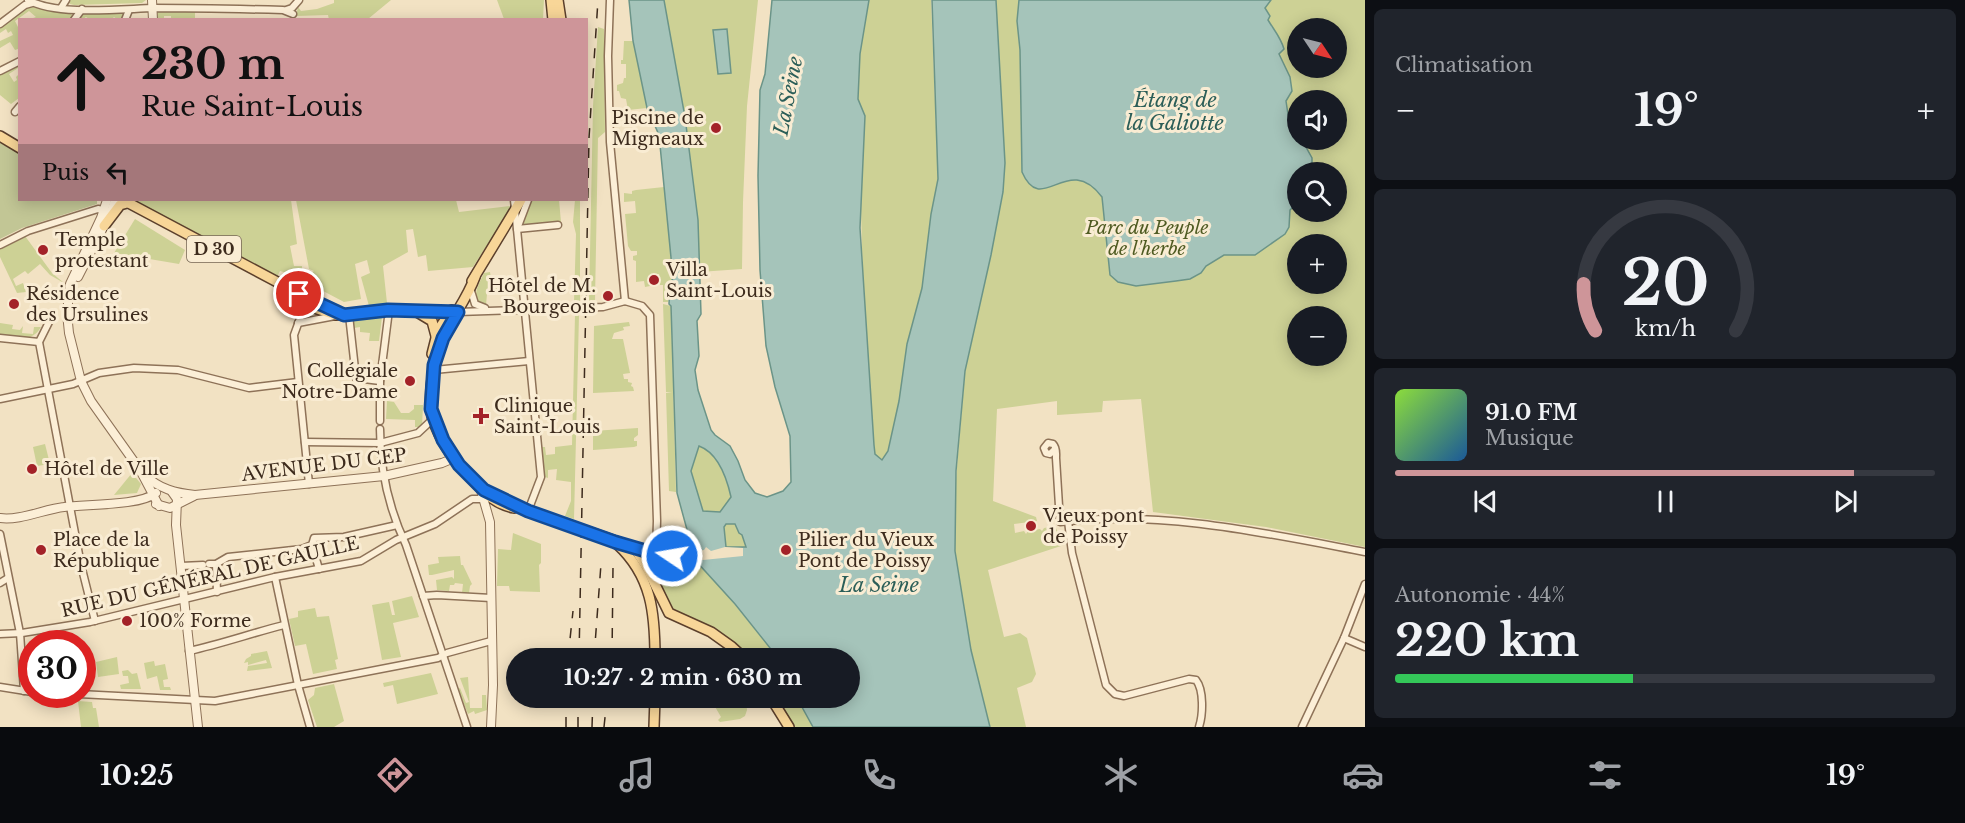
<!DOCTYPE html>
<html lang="fr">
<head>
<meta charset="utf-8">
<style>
  :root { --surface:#171b24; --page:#20242c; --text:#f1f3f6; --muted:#9ea1a6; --line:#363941; --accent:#ce9599 }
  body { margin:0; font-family:"Libre Baskerville",serif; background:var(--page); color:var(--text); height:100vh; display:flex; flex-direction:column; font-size:22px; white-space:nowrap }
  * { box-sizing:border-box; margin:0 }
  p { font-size:20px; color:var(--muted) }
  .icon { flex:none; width:33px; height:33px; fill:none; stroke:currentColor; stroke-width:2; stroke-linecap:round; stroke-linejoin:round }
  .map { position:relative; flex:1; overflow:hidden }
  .panel { display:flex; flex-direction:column; gap:9px; padding:9px; background:#0d0f14; width:600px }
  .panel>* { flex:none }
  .top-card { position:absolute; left:18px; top:18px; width:570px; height:183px; border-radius:0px; box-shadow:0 3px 15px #0003; background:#ce9599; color:#111; overflow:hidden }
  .needle { width:39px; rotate:125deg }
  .buttons { position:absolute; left:1287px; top:18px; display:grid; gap:12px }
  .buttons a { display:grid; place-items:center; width:60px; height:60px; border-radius:50%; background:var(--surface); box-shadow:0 3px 15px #0003; font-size:30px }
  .speed { position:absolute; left:18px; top:630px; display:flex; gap:12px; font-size:30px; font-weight:700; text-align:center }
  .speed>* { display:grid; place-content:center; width:78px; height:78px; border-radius:50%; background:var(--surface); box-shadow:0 3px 15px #0003; line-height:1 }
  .speed .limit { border:9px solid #d22; background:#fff; color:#111 }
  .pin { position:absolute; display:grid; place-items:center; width:51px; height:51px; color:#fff; margin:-26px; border:3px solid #fff; border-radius:50%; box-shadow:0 2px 6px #0007 }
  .me { position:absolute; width:66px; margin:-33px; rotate:282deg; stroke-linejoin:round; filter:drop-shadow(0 0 4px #0008) }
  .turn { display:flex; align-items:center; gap:21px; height:126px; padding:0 24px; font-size:27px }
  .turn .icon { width:78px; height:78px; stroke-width:2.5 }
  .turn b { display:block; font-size:42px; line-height:51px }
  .then { display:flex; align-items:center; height:57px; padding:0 24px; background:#0003; gap:12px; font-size:22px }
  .big { font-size:45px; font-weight:700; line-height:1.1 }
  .panel .widget { flex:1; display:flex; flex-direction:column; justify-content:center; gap:9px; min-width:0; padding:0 21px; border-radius:9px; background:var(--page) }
  .panel .dial { align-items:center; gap:0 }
  .dial svg { height:156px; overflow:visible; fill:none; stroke:var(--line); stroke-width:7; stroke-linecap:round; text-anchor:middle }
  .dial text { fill:var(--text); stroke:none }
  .song { display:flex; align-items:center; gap:18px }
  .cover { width:72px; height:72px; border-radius:9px; background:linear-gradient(135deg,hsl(90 70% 55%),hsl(210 70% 35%)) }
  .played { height:6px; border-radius:3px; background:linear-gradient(90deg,var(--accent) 85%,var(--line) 85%) }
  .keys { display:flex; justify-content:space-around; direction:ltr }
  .heat { display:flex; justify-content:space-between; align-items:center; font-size:33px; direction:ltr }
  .charge { height:9px; border-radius:4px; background:linear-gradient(90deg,#34c759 44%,var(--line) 0) }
  .trip { position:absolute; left:506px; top:648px; width:354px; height:60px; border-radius:30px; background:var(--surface); box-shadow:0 3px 15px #0003; font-weight:700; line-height:60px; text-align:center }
  .tab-bar { display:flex; height:96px; justify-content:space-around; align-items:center; background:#090b0e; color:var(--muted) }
  .tab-bar .icon { width:42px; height:42px }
  .tab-bar .on { color:var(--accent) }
  .tab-bar b { font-size:27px; color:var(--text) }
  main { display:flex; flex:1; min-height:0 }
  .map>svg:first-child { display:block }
  .green { fill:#cdd195; fill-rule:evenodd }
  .cemetery { fill:#c2c695 }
  .water { fill:#a5c4ba; stroke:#6b9488; stroke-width:1.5; fill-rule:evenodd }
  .pier { fill:#f2e2c3 }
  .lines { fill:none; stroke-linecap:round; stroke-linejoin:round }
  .minor-casing { stroke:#8e7258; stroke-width:9 }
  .tertiary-casing { stroke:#8e7258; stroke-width:10 }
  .primary-casing { stroke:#5c402c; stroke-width:12 }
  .minor { stroke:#fcefd7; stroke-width:6 }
  .tertiary { stroke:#fcefd7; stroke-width:8 }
  .primary { stroke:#f8d698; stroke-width:9 }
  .rail { stroke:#3d2b1d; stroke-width:1.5; stroke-dasharray:10 10; stroke-linecap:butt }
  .route-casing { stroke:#114b97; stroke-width:15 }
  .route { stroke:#1a73e8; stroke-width:10 }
  .poi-dot { fill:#a32228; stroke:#f9ecd3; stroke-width:2 }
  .labels { text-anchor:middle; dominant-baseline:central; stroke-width:6; stroke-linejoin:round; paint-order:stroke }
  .shield { fill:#f9ecd3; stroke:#756554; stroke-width:1.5 }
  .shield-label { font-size:16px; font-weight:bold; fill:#3d2b1d }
  .poi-label { font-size:18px; fill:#3d2b1d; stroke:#f9ecd3; text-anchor:start }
  .park-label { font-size:18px; font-style:italic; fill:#4f5b22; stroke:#f9ecd3 }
  .street-label { font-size:18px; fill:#3d2b1d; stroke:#f9ecd3 }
  .water-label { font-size:20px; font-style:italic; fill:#2b5e58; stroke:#f9ecd3 }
</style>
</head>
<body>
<main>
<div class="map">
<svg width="1365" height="727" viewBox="0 0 1365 727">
  <rect width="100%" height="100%" fill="#f2e2c3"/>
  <g class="green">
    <polygon points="69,0 146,0 142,3 74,5 70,4"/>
    <polygon points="334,0 391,0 368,19 329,20 328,15 296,16 298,7 301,11 317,9 334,3"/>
    <polygon points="497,0 544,0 543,19 504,19"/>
    <path d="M 664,0 L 758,0 L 747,106 L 743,202 L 742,269 L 699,272 C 697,180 680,90 664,0 Z"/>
    <polygon points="869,0 931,0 938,179 931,214 922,288 907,344 899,401 888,451 882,460 875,454 874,445 863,285 858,99 860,53"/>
    <path d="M 996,0 L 1365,0 L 1365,547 L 1266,527 L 1153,512 L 1141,399 L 1103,401 L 1102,412 L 1057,415 L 1057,401 L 997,409 L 993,501 L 1036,517 L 1037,521 L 1014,524 L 1015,533 L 1024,531 L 1026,534 L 1028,531 L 1040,529 L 1042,531 L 1044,528 L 1055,526 L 1064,545 L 988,570 L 1004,637 L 1020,633 L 1027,638 L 1036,674 L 1032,682 L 1017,688 L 1026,727 L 990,727 L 971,650 L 955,551 L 955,491 L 965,371 L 991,255 L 1003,192 L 1005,163 ZM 1298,28 L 1336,28 L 1336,68 L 1298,68 ZM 1298,100 L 1336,100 L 1336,140 L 1298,140 ZM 1298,172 L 1336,172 L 1336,212 L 1298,212 ZM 1298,244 L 1336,244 L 1336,284 L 1298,284 ZM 1298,316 L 1336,316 L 1336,356 L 1298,356 Z"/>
    <polygon points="30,6 48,11 71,13 73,18 30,19 36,17 29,11 15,21 19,29 19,52 18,49 15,50 10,42 0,48 0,41 13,35 11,31 8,33 6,29 0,33 0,26"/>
    <polygon points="160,11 195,12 195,19 171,19 171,16 164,16 164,19 156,20 156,14"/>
    <polygon points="122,12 124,15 123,19 117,19 114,17 112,19 89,19 86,17 83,19 77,20 86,13"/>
    <polygon points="598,27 604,29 605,132 598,138 595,301 589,302 593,106"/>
    <polygon points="624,41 633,41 647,108 628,110 626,99 621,98 619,91 617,91 617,85 623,83 624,78 626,78 626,64 621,64 621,60 623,60"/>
    <polygon points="19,62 19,71 18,68 9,74 14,82 17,80 16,77 19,74 19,98 11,104 0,95 0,73"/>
    <polygon points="664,187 673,278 670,284 665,285 669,286 668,302 663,302 663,285 660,285 659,274 648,276 650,286 645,287 644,281 636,282 636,261 633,260 633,256 637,255 637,251 631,251 628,246 625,214 636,213 635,201 624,202 624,193 632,194 632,191 636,190"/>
    <polygon points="133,200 291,200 297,244 290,246 294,266 302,266 302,279 292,274 290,276 287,273 280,271 277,277"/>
    <polygon points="296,200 456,200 459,212 510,206 507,214 473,267 428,271 426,255 418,257 413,229 406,230 408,252 383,266 387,303 369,306 361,277 370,273 367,260 355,264 361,299 344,302 308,283 308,275 314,271 309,269"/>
    <polygon points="531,200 559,200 561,222 523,225"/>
    <polygon points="575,200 580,200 580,302 574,302 576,234 573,222"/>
    <polygon points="135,219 185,250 179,264 114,253"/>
    <polygon points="25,236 52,273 64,283 50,275 40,264 28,274 25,271 13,279 16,286 23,283 26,292 17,293 0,257 0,249"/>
    <path d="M 490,272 L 491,278 L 497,277 L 498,295 L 496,293 L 487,294 L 486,305 C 468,301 479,284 484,273 Z"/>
    <polygon points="663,304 671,306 676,492 669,491 666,393 672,392 666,392"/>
    <polygon points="380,315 382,317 379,341 369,341 370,333 360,332 360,327 354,328 353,321 355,319"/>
    <polygon points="575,315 579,315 574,519 565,516 571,501 571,482 556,480 557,469 548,470 548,478 545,477 542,447 545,447 546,455 555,454 555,447 572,445"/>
    <polygon points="629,322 630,326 623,327 624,330 614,333 612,339 623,339 630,373 623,374 624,379 628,379 628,382 632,383 631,386 633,387 634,391 593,393 594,326"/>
    <path d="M 0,323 L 13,325 L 12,329 L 20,330 L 23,326 L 22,333 L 33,334 L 34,327 L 41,327 C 31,344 17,337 0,335 Z"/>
    <polygon points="387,401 394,402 401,413 409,413 414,409 414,405 423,405 422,427 415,427 415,420 386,419"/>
    <polygon points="638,428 638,435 634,438 634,441 637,441 637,446 634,447 593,450 593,431"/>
    <polygon points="45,444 50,464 37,466 33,447"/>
    <path d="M 699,446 C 718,453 727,479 731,497 L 720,512 L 703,512 L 691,471 Z"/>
    <polygon points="132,473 141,484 137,493 114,495"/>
    <polygon points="726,524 735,524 739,533 742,535 747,547 726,547 724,527"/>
    <polygon points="513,533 541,544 541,563 539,565 540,592 510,591 509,586 497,586 498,549 511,550"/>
    <polygon points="460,556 461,565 463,565 472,584 470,586 469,593 462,593 463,584 455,583 454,585 450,585 449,591 437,590 436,580 452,577 454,579 454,570 432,575 429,575 428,565 439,563 438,557"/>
    <path d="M 660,557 C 688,559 693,558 714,579 L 778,658 L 749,658 C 744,653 738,647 732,642 C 697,617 644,616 660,557 Z"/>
    <polygon points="412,596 419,617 393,623 401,657 382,660 372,605 389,602 392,615 395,615 392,601"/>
    <polygon points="315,608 317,617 329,616 338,659 335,660 337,669 313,674 306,644 295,646 289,619 298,617 298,611"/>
    <polygon points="267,651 272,668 247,671 248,666 267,663 266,660 248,665 248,662 244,663 246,659 251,656 251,654"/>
    <polygon points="117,657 119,674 98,677 96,662"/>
    <polygon points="154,661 155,666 165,664 168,679 163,680 164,687 170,687 171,690 160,690 157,676 147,679 144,663"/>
    <polygon points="128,670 132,674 137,673 141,689 121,689 120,685 129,683 128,676 123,676 122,671"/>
    <polygon points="431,673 438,694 397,704 393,685 384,687 383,683"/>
    <polygon points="468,677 470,708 482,708 482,695 486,695 487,710 475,714 474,711 468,714 458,689 460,688 466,703 469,702 460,678"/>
    <polygon points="334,684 344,721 334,727 317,727 308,700 314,695 315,688"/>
    <polygon points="710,698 746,698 747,710 745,716 740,719 720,722 718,720 721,717"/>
    <polygon points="774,698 797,698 813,727 790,727"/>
    <polygon points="78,701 92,702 93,708 96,708 99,727 81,727"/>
  </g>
  <polygon class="cemetery" points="0,141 19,153 20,200 97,200 97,204 22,228 0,239"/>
  <g class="water">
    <path d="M 629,0 L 664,0 L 685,117 L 698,220 L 701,314 L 697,321 L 699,356 L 695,370 L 698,390 L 711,430 L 715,435 L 730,446 L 738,461 L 745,480 L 755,493 L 767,497 L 783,491 L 791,482 L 790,436 L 775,387 L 766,346 L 760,270 L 758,176 L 760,90 L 765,74 L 772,0 L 869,0 L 860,54 L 858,99 L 865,116 L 860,228 L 874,445 L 875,454 L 882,460 L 888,451 L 899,401 L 907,344 L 922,288 L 931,214 L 938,179 L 932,0 L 996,0 L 1005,163 L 1003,192 L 991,255 L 965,371 L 956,471 L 955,551 L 971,650 L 990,727 L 813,727 L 797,698 L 849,698 L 849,658 L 778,658 L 735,604 L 696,561 L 692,548 L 677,493 L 671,306 L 669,304 L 670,284 L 673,278 L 659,135 L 647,108 L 633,41 ZM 699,446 C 718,453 727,479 731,497 L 720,512 L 703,511 L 691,471 ZM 726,524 L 735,524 L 739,533 L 742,535 L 746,547 L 726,547 L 724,527 Z"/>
    <path d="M 1019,0 L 1271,0 L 1265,8 L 1270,16 L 1268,20 C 1274,30 1281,38 1284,49 L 1279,54 L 1290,77 L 1292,91 L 1286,101 L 1289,121 L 1297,132 L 1298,140 L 1302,140 L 1312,158 L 1312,172 L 1298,172 L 1297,203 L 1290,210 L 1289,227 L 1285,234 L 1255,255 L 1224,255 L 1206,266 L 1201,273 L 1190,279 L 1176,281 L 1136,286 L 1118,282 L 1110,275 L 1102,197 C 1067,151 1042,218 1022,172 L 1020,50 L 1017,21 Z"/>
    <polygon points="727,29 731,73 718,74 713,30"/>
  </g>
  <polygon class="pier" points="706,547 711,551 725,547 743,548 743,556 693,561 690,551 692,548 696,551 704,550"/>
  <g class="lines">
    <defs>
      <g id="minor">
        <path d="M 28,0 C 57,16 120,9 154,8 C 197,8 240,9 283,10 L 293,14"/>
        <polyline points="610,0 608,56 610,142 625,301"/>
        <polyline points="61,8 66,0"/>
        <polyline points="286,10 292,8 299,0"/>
        <polyline points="74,20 82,9"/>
        <polyline points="125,20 129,10"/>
        <polyline points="0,24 25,5 32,3"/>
        <polyline points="0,71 20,61"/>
        <polyline points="15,112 20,106"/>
        <polyline points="514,200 517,229 558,225"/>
        <polyline points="0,245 28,231 98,209 107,211"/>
        <polyline points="471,291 475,304 485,308"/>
        <polyline points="625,301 642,306 650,315 657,521 655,583"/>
        <polyline points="306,302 294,335 309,484"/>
        <polyline points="458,312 603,307 625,301"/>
        <polyline points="349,315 356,378 380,381"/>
        <polyline points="50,320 39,342 81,565 95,621"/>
        <polyline points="298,323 335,316"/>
        <polyline points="0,338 39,342"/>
        <polyline points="434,370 529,361"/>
        <polyline points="0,399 73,384 99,373 134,368 178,370 249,388 298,382"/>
        <polyline points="380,421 380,381 389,310"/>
        <path d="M 380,429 C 380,469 389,509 406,545 L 467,727"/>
        <polyline points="305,442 380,443 418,433 433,419"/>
        <path d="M 1055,449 L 1050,454 L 1046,453 L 1044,448 L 1048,443 L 1053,444 C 1057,448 1056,453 1056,458 L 1060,522 C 1162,510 1265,533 1365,552"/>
        <polyline points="528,511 541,477 517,229 528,200"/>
        <path d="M 1068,521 L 1072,553 L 1106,685 L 1115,694 L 1124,696 L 1189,679 L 1196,680 C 1204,690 1203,715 1199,727"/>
        <polyline points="0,534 20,633 24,691"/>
        <polyline points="312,545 319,569"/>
        <polyline points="635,547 672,556"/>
        <polyline points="209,564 216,564 228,557 302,549 312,545 314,538 344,537 397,525"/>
        <polyline points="216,564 217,592"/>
        <polyline points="181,566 203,565"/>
        <polyline points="275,577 298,685 310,727"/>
        <polyline points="0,583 8,578"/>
        <polyline points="423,596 437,595 491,598"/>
        <polyline points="0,634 22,633 90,622 275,577 361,561 396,540 435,524 472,499 484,499"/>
        <polyline points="1344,638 1365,647"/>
        <path d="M 189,651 C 221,644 252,633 284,625"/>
        <polyline points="0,687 32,692"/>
        <polyline points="79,694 215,701 438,658 447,653 491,641"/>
        <polyline points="1302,727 1344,638 1365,584"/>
      </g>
      <g id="tertiary">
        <polyline points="152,0 153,20"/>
        <polyline points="107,200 101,218 70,284 67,313 69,333 81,381 91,401 140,470 159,506"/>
        <polyline points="78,277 110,214 115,200"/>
        <path d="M 145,475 C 159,489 176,493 195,495 L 384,476 L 442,463 L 454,458"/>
        <polyline points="480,487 490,522 493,685 491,727"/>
        <polyline points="172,492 177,499 176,525 198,727"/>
        <polyline points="156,504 170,508 194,496"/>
        <path d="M 0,518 C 19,521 45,509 64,507 C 86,504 140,506 156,493"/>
      </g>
      <g id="primary">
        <polyline points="551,0 553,20"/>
        <polyline points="558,0 561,20"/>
        <polyline points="0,136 20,148"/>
        <polyline points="123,200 298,293 314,308 336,315 389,310 458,312"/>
        <polyline points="104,226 120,205 127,203"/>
        <path d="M 475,277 C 467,299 452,317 443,338 C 434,357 429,389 431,410 C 433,430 453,460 467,474 C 483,490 491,503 514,508"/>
        <polyline points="472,281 521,200"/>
        <polyline points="307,298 338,312"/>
        <polyline points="417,312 432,321 436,336"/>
        <polyline points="432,354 438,330 452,310"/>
        <polyline points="484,490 528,511 630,546 637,552 646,566 669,613 711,632 732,647 744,658"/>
        <path d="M 617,544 C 652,576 655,614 655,658"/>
        <polyline points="771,698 789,727"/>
        <polyline points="654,727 655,698"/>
      </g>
    </defs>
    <use href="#minor" class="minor-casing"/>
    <use href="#tertiary" class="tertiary-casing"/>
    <use href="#primary" class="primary-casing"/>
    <use href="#minor" class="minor"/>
    <use href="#tertiary" class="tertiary"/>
    <use href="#primary" class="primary"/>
    <g class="rail">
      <polyline points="568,658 573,611"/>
      <polyline points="579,658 589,138 598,0"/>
      <polyline points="594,658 601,564"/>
      <polyline points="612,658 613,566"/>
      <polyline points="566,727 566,698"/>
      <polyline points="578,727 578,698"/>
      <polyline points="592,727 593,698"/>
      <polyline points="604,727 607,698"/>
    </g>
  </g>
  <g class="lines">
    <defs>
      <polyline id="route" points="299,294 344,315 388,310 458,312 443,338 434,365 431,409 443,440 459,465 484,490 528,511 615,542 656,554 672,556"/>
    </defs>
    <use href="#route" class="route-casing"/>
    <use href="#route" class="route"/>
  </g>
  <g class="poi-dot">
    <circle cx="716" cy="128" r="6"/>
    <circle cx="43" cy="250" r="6"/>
    <circle cx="654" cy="280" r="6"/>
    <circle cx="608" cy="296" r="6"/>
    <circle cx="14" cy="304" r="6"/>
    <circle cx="410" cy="381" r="6"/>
    <path d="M478 407h6v6h6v6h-6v6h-6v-6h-6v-6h6z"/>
    <circle cx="32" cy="469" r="6"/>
    <circle cx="1031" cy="526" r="6"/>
    <circle cx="41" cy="550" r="6"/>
    <circle cx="786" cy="550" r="6"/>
    <circle cx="127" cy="621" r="6"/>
  </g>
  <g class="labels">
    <rect class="shield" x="187" y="236" width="54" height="26" rx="4.5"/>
    <g class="shield-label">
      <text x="214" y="249">D 30</text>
    </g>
    <g class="poi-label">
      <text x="704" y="118" text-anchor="end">Piscine de<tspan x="704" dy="21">Migneaux</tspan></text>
      <text x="55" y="240">Temple<tspan x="55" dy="21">protestant</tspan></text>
      <text x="666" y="270">Villa<tspan x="666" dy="21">Saint-Louis</tspan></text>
      <text x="596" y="286" text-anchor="end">Hôtel de M.<tspan x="596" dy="21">Bourgeois</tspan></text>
      <text x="26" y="294">Résidence<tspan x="26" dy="21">des Ursulines</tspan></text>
      <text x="398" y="371" text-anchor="end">Collégiale<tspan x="398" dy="21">Notre-Dame</tspan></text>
      <text x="494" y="406">Clinique<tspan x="494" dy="21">Saint-Louis</tspan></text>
      <text x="44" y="469">Hôtel de Ville</text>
      <text x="1043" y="516">Vieux pont<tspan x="1043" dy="21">de Poissy</tspan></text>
      <text x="53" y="540">Place de la<tspan x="53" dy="21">République</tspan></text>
      <text x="798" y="540">Pilier du Vieux<tspan x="798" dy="21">Pont de Poissy</tspan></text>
      <text x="139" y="621">100% Forme</text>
    </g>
    <g class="park-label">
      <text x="1147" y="228">Parc du Peuple<tspan x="1147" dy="21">de l'herbe</tspan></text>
    </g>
    <g class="street-label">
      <text transform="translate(324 465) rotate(-7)">AVENUE DU CEP</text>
      <text transform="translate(210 577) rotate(-13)">RUE DU GÉNÉRAL DE GAULLE</text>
    </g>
    <g class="water-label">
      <text transform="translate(788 96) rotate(-79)">La Seine</text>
      <text x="1175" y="100">Étang de<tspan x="1175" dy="23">la Galiotte</tspan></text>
      <text x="879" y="585">La Seine</text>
    </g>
  </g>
</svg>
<div class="buttons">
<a><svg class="needle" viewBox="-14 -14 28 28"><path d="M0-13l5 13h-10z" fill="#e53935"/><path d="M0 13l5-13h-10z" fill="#9ea1a6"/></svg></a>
<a><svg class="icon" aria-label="sound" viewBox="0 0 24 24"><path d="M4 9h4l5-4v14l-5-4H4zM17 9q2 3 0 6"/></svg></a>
<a><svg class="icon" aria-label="search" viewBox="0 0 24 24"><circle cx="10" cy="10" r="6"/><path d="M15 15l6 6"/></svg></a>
<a>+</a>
<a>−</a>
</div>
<div class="speed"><div class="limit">30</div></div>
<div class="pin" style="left:299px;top:294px;background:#d93025"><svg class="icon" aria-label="arrive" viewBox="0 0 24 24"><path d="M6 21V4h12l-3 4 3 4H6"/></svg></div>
<svg class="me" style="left:672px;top:556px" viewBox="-20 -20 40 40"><circle r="17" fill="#1a73e8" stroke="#fff" stroke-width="3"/><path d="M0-11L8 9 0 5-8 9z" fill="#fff"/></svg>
<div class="trip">10:27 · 2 min · 630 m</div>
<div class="top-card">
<div class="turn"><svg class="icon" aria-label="ahead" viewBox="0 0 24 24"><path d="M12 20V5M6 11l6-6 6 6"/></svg><div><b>230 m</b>Rue Saint-Louis</div></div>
<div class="then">Puis<svg class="icon" aria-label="left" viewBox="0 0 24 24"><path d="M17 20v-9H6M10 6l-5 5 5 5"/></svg></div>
</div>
</div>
<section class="panel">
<div class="widget"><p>Climatisation</p>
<div class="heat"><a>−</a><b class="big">19°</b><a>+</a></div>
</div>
<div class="widget dial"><svg viewBox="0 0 100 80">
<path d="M14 69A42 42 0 1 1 86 69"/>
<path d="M14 69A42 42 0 0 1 8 45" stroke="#ce9599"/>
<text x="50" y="56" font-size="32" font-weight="700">20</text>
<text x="50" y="72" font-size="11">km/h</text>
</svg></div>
<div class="widget">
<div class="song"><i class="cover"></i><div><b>91.0 FM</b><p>Musique</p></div></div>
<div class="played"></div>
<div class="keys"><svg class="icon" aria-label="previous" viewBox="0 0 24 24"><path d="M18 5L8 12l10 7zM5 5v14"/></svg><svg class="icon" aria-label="pause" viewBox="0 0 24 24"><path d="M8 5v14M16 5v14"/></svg><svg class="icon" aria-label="next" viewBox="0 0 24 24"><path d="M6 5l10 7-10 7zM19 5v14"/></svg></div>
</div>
<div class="widget"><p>Autonomie · 44%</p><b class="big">220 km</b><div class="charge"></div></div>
</section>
</main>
<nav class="tab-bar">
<b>10:25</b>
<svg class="icon on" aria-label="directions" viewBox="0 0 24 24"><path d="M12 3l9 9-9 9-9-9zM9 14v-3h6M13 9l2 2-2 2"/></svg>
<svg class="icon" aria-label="music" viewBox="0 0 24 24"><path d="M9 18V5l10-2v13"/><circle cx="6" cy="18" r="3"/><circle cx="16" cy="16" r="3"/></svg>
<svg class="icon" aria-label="phone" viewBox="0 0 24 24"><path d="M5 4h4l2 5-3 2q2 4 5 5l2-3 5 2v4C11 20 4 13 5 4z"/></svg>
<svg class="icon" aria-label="climate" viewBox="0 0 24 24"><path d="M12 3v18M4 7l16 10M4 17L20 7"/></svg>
<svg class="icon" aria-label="car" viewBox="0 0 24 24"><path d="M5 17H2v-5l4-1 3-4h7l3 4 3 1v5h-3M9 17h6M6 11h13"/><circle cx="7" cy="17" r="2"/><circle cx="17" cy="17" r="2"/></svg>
<svg class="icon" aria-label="filters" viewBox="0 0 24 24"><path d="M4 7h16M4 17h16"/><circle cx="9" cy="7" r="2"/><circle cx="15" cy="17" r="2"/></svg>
<b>19°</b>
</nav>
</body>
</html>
